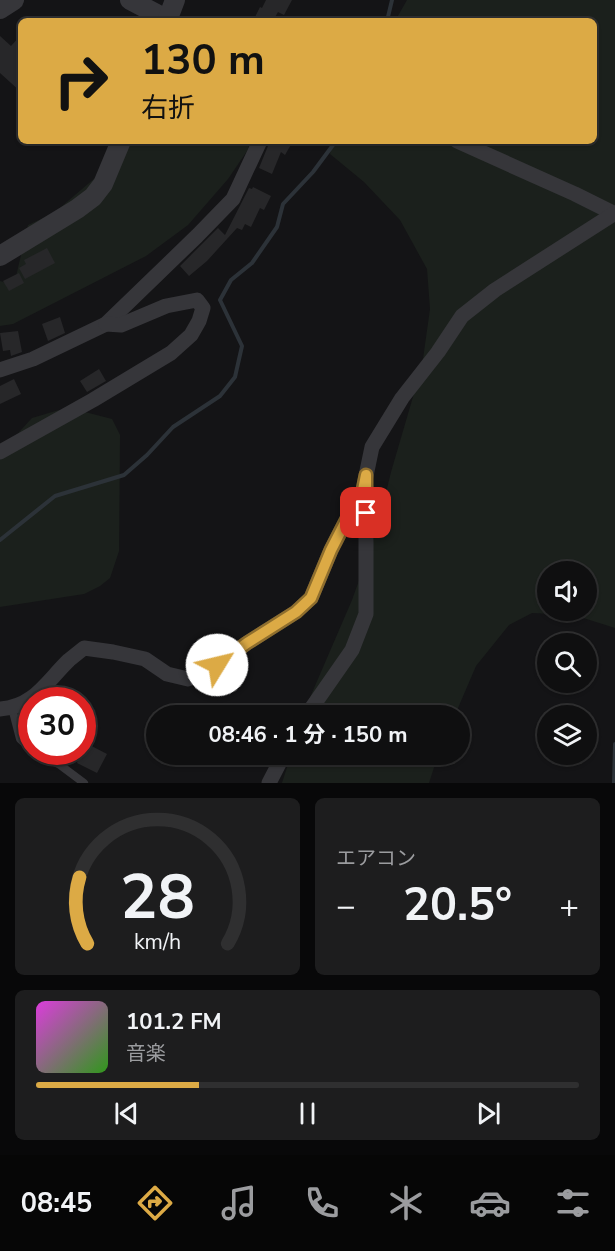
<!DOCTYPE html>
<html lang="ja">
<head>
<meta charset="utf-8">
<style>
  :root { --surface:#0f0f10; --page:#1d1d1e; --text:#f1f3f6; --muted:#9b9c9f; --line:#2f2f30; --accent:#dcaa45 }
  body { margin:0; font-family:"Nunito Sans","Noto Sans JP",sans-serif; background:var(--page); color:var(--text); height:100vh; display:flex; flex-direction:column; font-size:22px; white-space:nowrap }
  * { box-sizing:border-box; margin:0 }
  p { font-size:20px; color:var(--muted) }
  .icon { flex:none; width:33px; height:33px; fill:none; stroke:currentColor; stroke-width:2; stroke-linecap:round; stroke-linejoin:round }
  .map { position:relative; height:783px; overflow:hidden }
  .details { display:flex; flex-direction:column; gap:15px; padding:15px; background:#080809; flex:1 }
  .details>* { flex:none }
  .hud { position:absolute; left:18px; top:18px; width:579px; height:126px; border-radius:9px; box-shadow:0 2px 4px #0004,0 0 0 2px var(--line); background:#dcaa45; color:#111; overflow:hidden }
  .tools { position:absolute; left:537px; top:561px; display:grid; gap:12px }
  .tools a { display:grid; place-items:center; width:60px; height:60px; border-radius:50%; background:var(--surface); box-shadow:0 2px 4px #0004,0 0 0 2px var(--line); font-size:30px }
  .speed { position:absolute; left:18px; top:687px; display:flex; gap:12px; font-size:30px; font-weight:700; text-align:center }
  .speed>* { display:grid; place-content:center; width:78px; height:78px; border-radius:50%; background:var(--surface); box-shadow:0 2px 4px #0004,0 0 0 2px var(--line); line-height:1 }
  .speed .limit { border:9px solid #d22; background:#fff; color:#111 }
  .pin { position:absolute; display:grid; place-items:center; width:51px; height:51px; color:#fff; margin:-26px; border-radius:12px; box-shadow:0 3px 9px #0006 }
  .me { position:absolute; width:66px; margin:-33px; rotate:54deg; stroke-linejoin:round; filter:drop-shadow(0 0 4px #0008) }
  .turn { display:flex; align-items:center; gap:21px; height:126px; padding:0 24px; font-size:27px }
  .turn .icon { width:78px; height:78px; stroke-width:2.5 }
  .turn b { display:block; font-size:42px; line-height:51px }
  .big { font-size:45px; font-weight:700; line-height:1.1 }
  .details .tile { flex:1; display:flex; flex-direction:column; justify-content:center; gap:9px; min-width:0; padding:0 21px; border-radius:9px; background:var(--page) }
  .details .dial { align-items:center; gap:0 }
  .dial svg { height:156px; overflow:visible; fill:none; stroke:var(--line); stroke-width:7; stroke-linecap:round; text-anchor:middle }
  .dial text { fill:var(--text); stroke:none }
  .song { display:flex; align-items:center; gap:18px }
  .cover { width:72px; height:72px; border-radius:9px; background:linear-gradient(135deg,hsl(300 70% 55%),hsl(110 70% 35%)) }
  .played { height:6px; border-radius:3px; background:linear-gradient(90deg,var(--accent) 30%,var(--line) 30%) }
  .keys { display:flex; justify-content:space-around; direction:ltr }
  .heat { display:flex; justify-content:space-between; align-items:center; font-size:33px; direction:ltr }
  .details .tiles { flex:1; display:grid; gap:15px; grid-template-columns:1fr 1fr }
  .tile:last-child { grid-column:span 2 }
  .trip { position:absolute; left:146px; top:705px; width:324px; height:60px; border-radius:30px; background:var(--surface); box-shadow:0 2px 4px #0004,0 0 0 2px var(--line); font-weight:700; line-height:60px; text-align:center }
  .tabs { display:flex; height:96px; justify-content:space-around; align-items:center; background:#060606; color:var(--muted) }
  .tabs .icon { width:42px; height:42px }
  .tabs .on { color:var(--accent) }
  .tabs b { font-size:27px; color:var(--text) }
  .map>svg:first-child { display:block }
  .green { fill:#1b201c; fill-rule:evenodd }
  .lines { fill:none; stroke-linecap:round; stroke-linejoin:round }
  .stream { stroke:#2c3238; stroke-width:4 }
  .building { fill:#272729 }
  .service { stroke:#36363a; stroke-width:8 }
  .minor { stroke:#36363a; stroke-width:15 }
  .tertiary { stroke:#36363a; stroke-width:20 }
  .route-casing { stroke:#8f6e2d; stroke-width:15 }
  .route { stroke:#dcaa45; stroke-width:10 }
</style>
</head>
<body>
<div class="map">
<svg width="615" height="783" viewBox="0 0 615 783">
  <rect width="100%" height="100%" fill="#141416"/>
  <g class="green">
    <path d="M 407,0 L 615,0 L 615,628 L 574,615 L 532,613 L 509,625 L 476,666 L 455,715 L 302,716 L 352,600 L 377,530 L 391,472 L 422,366 L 430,309 L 427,269 L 400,220 L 364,182 L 330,154 L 332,141 L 594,141 L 594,21 L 395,21 ZM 548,572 L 586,572 L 586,610 L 548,610 Z"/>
    <polygon points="129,141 251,141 247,151 228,179 188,225 146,256 13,324 0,326 0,281 14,285 28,225 54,213 95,178"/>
    <polygon points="59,410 85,412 112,419 120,435 119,551 110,578 100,586 84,594 0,607 0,453 32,418"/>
    <polygon points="291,755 438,755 429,783 282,783"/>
  </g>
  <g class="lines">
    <g class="stream">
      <polyline points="387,21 392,0"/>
      <polyline points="0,540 55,496 124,475 147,455 173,427 220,396 235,377 242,346 220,300 231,280 252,263 277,227 283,204 313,172 336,141"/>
      <polyline points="614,783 615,744"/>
    </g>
  </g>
  <g class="building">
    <polygon points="266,0 292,0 284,15 278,12 273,21 253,21 260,7 262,8"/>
    <polygon points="21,35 21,92 0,73 0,36 11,46"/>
    <polygon points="270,141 293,141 285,155 281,152 272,174 259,168"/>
    <polygon points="253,187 271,196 264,210 260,208 251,227 245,224 242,230 237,228 207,261 189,276 180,266 218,228 225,235 249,188 252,189"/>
    <polygon points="47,248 55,263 25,279 19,268 26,264 24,260"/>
    <polygon points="19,273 24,283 9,291 3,281"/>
    <polygon points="60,317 65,333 48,341 42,324"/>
    <polygon points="18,331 22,352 11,356 10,350 3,351 0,333"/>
    <polygon points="99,369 106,381 87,392 80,381"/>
    <polygon points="14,379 21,394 0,404 0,386"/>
    <polygon points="82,741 107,754 97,773 77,763 78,760 63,752 82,752"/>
  </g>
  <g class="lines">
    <g class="service">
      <polyline points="12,708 20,739 32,750"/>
      <polyline points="34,752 60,765 84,783"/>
    </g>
    <g class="minor">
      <polyline points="457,141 575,194 615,214"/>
      <polyline points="0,370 33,359 106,324 197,236 233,199 260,141"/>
      <polyline points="0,452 93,400 171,353 191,335 199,321 203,308 197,300 166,306 121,325 106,324"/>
      <path d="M 0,709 C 34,707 47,681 69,660 C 74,656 79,652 84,648 L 113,652 L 145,659 L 167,674 L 188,679 L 217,665 L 247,643 L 296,612 L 311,598 L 331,550 L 351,511 L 362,495 L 372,447 L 402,398 L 438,352 L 462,316 L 495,290 L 615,213"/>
      <polyline points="306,716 352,650 366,614 366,487"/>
      <polyline points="269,783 284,754"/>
    </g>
    <g class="tertiary">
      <polyline points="130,0 168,20"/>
      <polyline points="0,9 14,0"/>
      <polyline points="167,21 175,0"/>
      <polyline points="0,256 77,209 93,197 103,184 121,141"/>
    </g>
  </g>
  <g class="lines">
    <defs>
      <polyline id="route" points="217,665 247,643 296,612 311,598 331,550 351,511 362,495 366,475 366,513"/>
    </defs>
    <use href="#route" class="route-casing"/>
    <use href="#route" class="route"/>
  </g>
</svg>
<div class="tools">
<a><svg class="icon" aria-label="sound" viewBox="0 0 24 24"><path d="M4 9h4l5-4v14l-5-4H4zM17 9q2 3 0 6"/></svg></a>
<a><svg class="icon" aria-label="search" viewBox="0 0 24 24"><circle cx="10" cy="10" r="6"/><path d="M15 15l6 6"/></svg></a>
<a><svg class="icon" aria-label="layers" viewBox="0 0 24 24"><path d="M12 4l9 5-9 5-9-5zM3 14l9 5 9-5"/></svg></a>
</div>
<div class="speed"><div class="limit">30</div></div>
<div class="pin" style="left:366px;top:513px;background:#d93025"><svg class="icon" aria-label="arrive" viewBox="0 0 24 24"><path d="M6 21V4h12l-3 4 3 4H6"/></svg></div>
<svg class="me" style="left:217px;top:665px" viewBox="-20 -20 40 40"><circle r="19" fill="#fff"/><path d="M0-13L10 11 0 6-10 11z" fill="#dcaa45"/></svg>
<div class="trip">08:46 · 1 分 · 150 m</div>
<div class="hud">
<div class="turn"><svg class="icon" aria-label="right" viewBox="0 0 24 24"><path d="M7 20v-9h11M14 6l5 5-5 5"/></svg><div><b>130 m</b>右折</div></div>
</div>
</div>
<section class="details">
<div class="tiles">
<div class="tile dial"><svg viewBox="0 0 100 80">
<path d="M14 69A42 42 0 1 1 86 69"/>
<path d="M14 69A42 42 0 0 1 10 35" stroke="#dcaa45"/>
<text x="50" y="56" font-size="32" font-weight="700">28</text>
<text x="50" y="72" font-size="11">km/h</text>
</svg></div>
<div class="tile"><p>エアコン</p>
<div class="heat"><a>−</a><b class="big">20.5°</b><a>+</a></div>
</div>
<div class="tile">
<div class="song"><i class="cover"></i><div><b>101.2 FM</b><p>音楽</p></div></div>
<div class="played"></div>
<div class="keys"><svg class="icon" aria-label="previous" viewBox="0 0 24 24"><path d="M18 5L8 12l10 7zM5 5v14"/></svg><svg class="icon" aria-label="pause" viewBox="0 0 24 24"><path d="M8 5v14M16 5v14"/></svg><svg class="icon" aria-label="next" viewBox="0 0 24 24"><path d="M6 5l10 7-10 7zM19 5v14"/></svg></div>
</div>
</div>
</section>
<nav class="tabs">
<b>08:45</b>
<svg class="icon on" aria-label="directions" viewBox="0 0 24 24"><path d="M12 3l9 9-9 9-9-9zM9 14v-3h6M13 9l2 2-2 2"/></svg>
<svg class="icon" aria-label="music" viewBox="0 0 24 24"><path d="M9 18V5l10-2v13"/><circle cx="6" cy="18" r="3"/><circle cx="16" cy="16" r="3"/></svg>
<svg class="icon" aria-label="phone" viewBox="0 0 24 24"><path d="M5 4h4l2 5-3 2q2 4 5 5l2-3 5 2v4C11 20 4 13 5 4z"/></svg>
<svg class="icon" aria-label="climate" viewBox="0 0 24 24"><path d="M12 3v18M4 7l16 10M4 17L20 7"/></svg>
<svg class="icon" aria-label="car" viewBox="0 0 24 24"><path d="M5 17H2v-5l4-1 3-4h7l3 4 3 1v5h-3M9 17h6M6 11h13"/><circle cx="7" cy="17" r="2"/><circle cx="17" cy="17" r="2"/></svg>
<svg class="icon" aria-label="filters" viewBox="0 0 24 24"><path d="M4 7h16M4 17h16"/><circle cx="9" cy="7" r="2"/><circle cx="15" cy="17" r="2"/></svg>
</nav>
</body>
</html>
